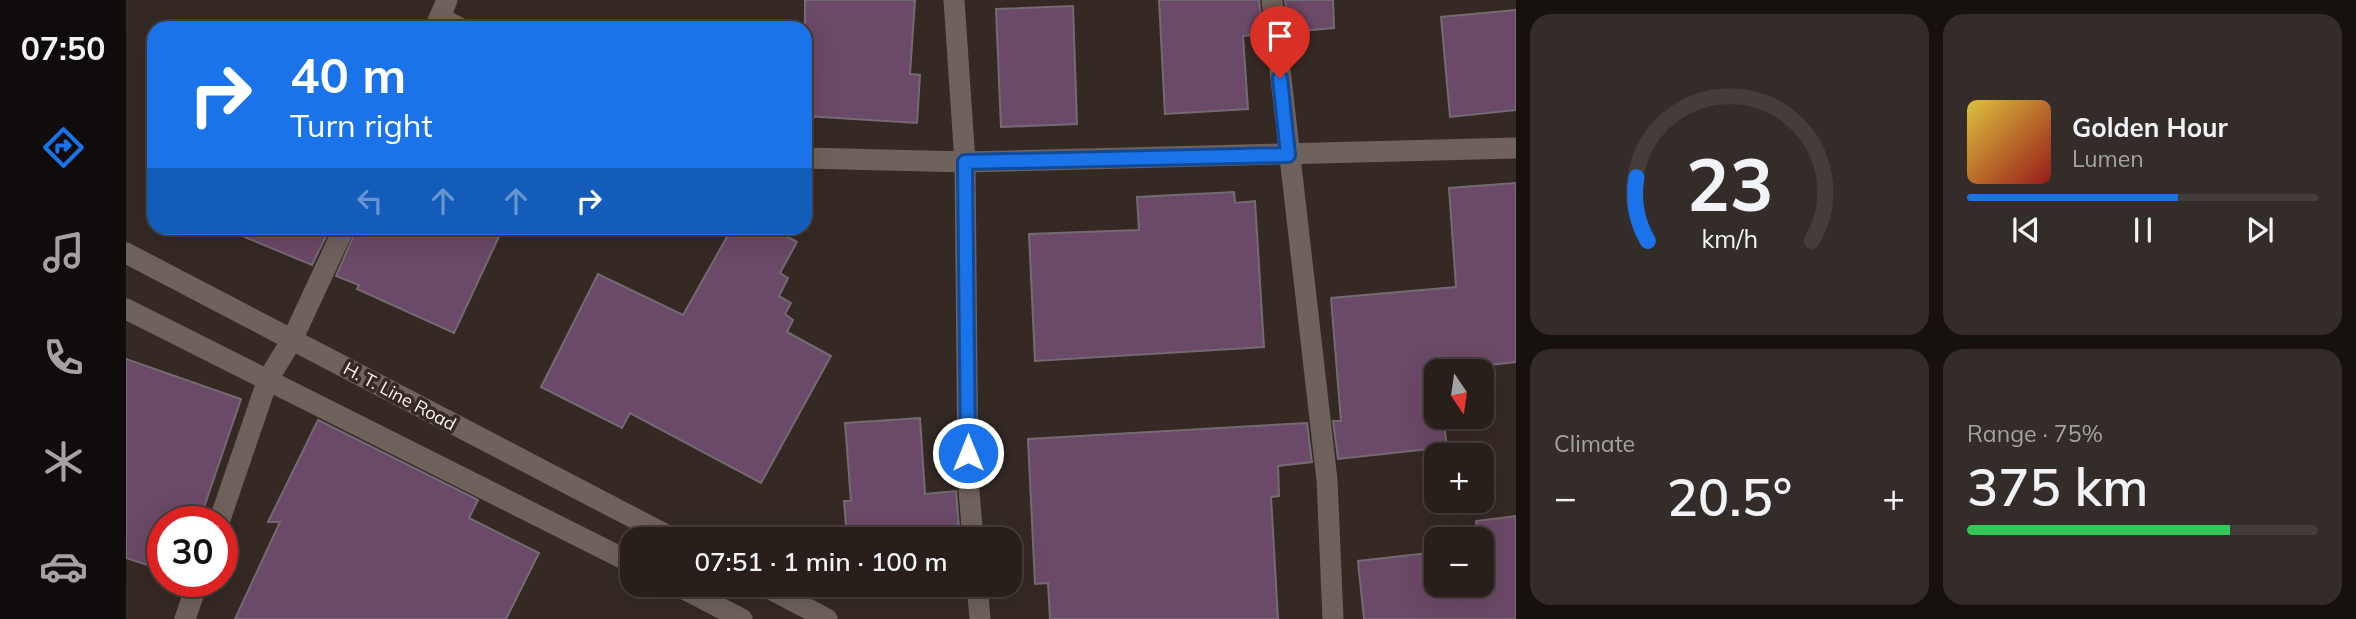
<!DOCTYPE html>
<html lang="en">
<head>
<meta charset="utf-8">
<style>
  :root { --surface:#281f1b; --page:#342c28; --text:#f1f3f6; --muted:#a5a2a3; --line:#443d3a; --accent:#1a73e8 }
  body { margin:0; font-family:Mulish,sans-serif; background:var(--page); color:var(--text); height:100vh; display:flex; flex-direction:column; font-size:26px; white-space:nowrap }
  * { box-sizing:border-box; margin:0 }
  p { font-size:23px; color:var(--muted) }
  .icon { flex:none; width:38px; height:38px; fill:none; stroke:currentColor; stroke-width:2; stroke-linecap:round; stroke-linejoin:round }
  .map { position:relative; flex:1; overflow:hidden }
  .panel { display:flex; flex-direction:column; gap:14px; padding:14px; background:#16110f; width:840px }
  .panel>* { flex:none }
  .banner { position:absolute; left:21px; top:21px; width:665px; height:214px; border-radius:21px; box-shadow:0 7px 28px #0002,0 0 0 2px var(--line); background:#1a73e8; color:#fff; overflow:hidden }
  .needle { width:46px; rotate:167deg }
  .buttons { position:absolute; left:1298px; top:359px; display:grid; gap:14px }
  .buttons a { display:grid; place-items:center; width:70px; height:70px; border-radius:14px; background:var(--surface); box-shadow:0 7px 28px #0002,0 0 0 2px var(--line); font-size:35px }
  .speed { position:absolute; left:21px; top:506px; display:flex; gap:14px; font-size:35px; font-weight:700; text-align:center }
  .speed>* { display:grid; place-content:center; width:91px; height:91px; border-radius:50%; background:var(--surface); box-shadow:0 7px 28px #0002,0 0 0 2px var(--line); line-height:1 }
  .speed .limit { border:10px solid #d22; background:#fff; color:#111 }
  .pin { position:absolute; display:grid; place-items:center; width:60px; height:60px; color:#fff; margin:-72px -30px; border-radius:50% 50% 50% 0; rotate:-45deg; box-shadow:0 0 7px #0007 }
  .pin .icon { rotate:45deg }
  .me { position:absolute; width:77px; margin:-38px; rotate:0deg; stroke-linejoin:round; filter:drop-shadow(0 0 5px #0008) }
  .turn { display:flex; align-items:center; gap:24px; height:147px; padding:0 28px; font-size:32px }
  .turn .icon { width:91px; height:91px; stroke-width:2.5 }
  .turn b { display:block; font-size:49px; line-height:60px }
  .lanes { display:flex; align-items:center; height:66px; padding:0 28px; background:#0003; justify-content:center; gap:35px; direction:ltr }
  .lanes .off { opacity:.35 }
  .big { font-size:52px; font-weight:600; line-height:1.1 }
  .panel .card { flex:1; display:flex; flex-direction:column; justify-content:center; gap:10px; min-width:0; padding:0 24px; border-radius:21px; background:var(--page) }
  .panel .dial { align-items:center; gap:0 }
  .dial svg { height:182px; overflow:visible; fill:none; stroke:var(--line); stroke-width:7; stroke-linecap:round; text-anchor:middle }
  .dial text { fill:var(--text); stroke:none }
  .song { display:flex; align-items:center; gap:21px }
  .cover { width:84px; height:84px; border-radius:10px; background:linear-gradient(135deg,hsl(50 70% 55%),hsl(0 70% 35%)) }
  .played { height:7px; border-radius:4px; background:linear-gradient(90deg,var(--accent) 60%,var(--line) 60%) }
  .keys { display:flex; justify-content:space-around; direction:ltr }
  .heat { display:flex; justify-content:space-between; align-items:center; font-size:38px; direction:ltr }
  .charge { height:10px; border-radius:5px; background:linear-gradient(90deg,#34c759 75%,var(--line) 0) }
  .panel .tiles { flex:1; display:grid; gap:14px; grid-template-columns:repeat(2,1fr) }
  .trip { position:absolute; left:494px; top:527px; width:402px; height:70px; border-radius:21px; background:var(--surface); box-shadow:0 7px 28px #0002,0 0 0 2px var(--line); font-weight:600; line-height:70px; text-align:center }
  main { display:flex; flex:1; min-height:0 }
  .menu { display:flex; flex-direction:column; width:126px; justify-content:space-around; align-items:center; background:#100c0b; color:var(--muted) }
  .menu .icon { width:49px; height:49px }
  .menu .on { color:var(--accent) }
  .menu b { font-size:32px; color:var(--text) }
  .map>svg:first-child { display:block }
  .building { fill:#6b4968; stroke:#746a73; stroke-width:2 }
  .lines { fill:none; stroke-linecap:round; stroke-linejoin:round }
  .minor { stroke:#6f615b; stroke-width:21 }
  .tertiary { stroke:#6f615b; stroke-width:21 }
  .route-casing { stroke:#114b97; stroke-width:18 }
  .route { stroke:#1a73e8; stroke-width:12 }
  .labels { text-anchor:middle; dominant-baseline:central; stroke-width:7; stroke-linejoin:round; paint-order:stroke }
  .street-label { font-size:18px; fill:#faf2ef; stroke:#352924 }
</style>
</head>
<body>
<main>
<nav class="menu">
<b>07:50</b>
<svg class="icon on" aria-label="directions" viewBox="0 0 24 24"><path d="M12 3l9 9-9 9-9-9zM9 14v-3h6M13 9l2 2-2 2"/></svg>
<svg class="icon" aria-label="music" viewBox="0 0 24 24"><path d="M9 18V5l10-2v13"/><circle cx="6" cy="18" r="3"/><circle cx="16" cy="16" r="3"/></svg>
<svg class="icon" aria-label="phone" viewBox="0 0 24 24"><path d="M5 4h4l2 5-3 2q2 4 5 5l2-3 5 2v4C11 20 4 13 5 4z"/></svg>
<svg class="icon" aria-label="climate" viewBox="0 0 24 24"><path d="M12 3v18M4 7l16 10M4 17L20 7"/></svg>
<svg class="icon" aria-label="car" viewBox="0 0 24 24"><path d="M5 17H2v-5l4-1 3-4h7l3 4 3 1v5h-3M9 17h6M6 11h13"/><circle cx="7" cy="17" r="2"/><circle cx="17" cy="17" r="2"/></svg>
</nav>
<div class="map">
<svg width="1390" height="619" viewBox="0 0 1390 619">
  <rect width="100%" height="100%" fill="#352924"/>
  <g class="building">
    <polygon points="679,0 789,0 784,74 794,75 791,123 679,116"/>
    <polygon points="1033,0 1133,0 1137,34 1117,36 1122,109 1039,114"/>
    <polygon points="1159,0 1207,0 1208,28 1163,32"/>
    <polygon points="947,6 951,124 875,127 870,9"/>
    <polygon points="1390,10 1390,110 1324,117 1315,17"/>
    <polygon points="1390,183 1390,362 1311,371 1311,416 1317,416 1321,447 1212,459 1207,421 1215,421 1205,298 1330,287 1323,188"/>
    <polygon points="1108,192 1109,203 1129,201 1138,347 909,361 903,234 1013,230 1011,197"/>
    <polygon points="97,228 204,228 186,265"/>
    <polygon points="231,228 377,228 328,333 231,289 233,285 210,276"/>
    <polygon points="606,228 645,228 671,242 654,273 662,278 653,296 665,303 659,314 667,320 661,332 705,356 635,483 504,413 496,428 415,387 472,274 557,315"/>
    <polygon points="0,359 115,399 73,522 37,522 37,570 0,558"/>
    <polygon points="794,418 799,494 830,491 834,539 721,539 718,501 725,501 719,423"/>
    <polygon points="192,420 352,500 343,518 413,553 380,619 109,619 154,522 142,522"/>
    <polygon points="1181,423 1186,462 1152,466 1153,496 1145,497 1152,619 924,619 922,583 909,584 902,439"/>
    <polygon points="1390,516 1390,619 1238,619 1232,561 1311,552 1311,584 1356,584 1356,539 1352,539 1350,521"/>
  </g>
  <g class="lines">
    <g class="minor">
      <polyline points="828,0 839,162 842,479 847,539"/>
      <polyline points="1146,0 1201,480 1207,619"/>
      <polyline points="314,18 334,28"/>
      <polyline points="309,28 321,0"/>
      <polyline points="679,158 839,162 1390,148"/>
      <polyline points="93,522 142,379 166,340 218,228"/>
      <polyline points="851,584 854,619"/>
      <polyline points="59,619 72,581"/>
    </g>
    <g class="tertiary">
      <polyline points="0,253 548,539"/>
      <polyline points="0,309 506,563"/>
      <polyline points="548,584 616,619"/>
      <polyline points="635,584 701,619"/>
    </g>
  </g>
  <g class="lines">
    <defs>
      <polyline id="route" points="842,453 839,162 1162,155 1154,78"/>
    </defs>
    <use href="#route" class="route-casing"/>
    <use href="#route" class="route"/>
  </g>
  <g class="labels">
    <g class="street-label">
      <text transform="translate(274 396) rotate(28)">H. T. Line Road</text>
    </g>
  </g>
</svg>
<div class="buttons">
<a><svg class="needle" viewBox="-14 -14 28 28"><path d="M0-13l5 13h-10z" fill="#e53935"/><path d="M0 13l5-13h-10z" fill="#a5a2a3"/></svg></a>
<a>+</a>
<a>−</a>
</div>
<div class="speed"><div class="limit">30</div></div>
<div class="pin" style="left:1154px;top:78px;background:#d93025"><svg class="icon" aria-label="arrive" viewBox="0 0 24 24"><path d="M6 21V4h12l-3 4 3 4H6"/></svg></div>
<svg class="me" style="left:842px;top:453px" viewBox="-20 -20 40 40"><circle r="17" fill="#1a73e8" stroke="#fff" stroke-width="3"/><path d="M0-11L8 9 0 5-8 9z" fill="#fff"/></svg>
<div class="trip">07:51 · 1 min · 100 m</div>
<div class="banner">
<div class="turn"><svg class="icon" aria-label="right" viewBox="0 0 24 24"><path d="M7 20v-9h11M14 6l5 5-5 5"/></svg><div><b>40 m</b>Turn right</div></div>
<div class="lanes"><svg class="icon off" aria-label="left" viewBox="0 0 24 24"><path d="M17 20v-9H6M10 6l-5 5 5 5"/></svg><svg class="icon off" aria-label="ahead" viewBox="0 0 24 24"><path d="M12 20V5M6 11l6-6 6 6"/></svg><svg class="icon off" aria-label="ahead" viewBox="0 0 24 24"><path d="M12 20V5M6 11l6-6 6 6"/></svg><svg class="icon" aria-label="right" viewBox="0 0 24 24"><path d="M7 20v-9h11M14 6l5 5-5 5"/></svg></div>
</div>
</div>
<section class="panel">
<div class="tiles">
<div class="card dial"><svg viewBox="0 0 100 80">
<path d="M14 69A42 42 0 1 1 86 69"/>
<path d="M14 69A42 42 0 0 1 9 41" stroke="#1a73e8"/>
<text x="50" y="56" font-size="32" font-weight="700">23</text>
<text x="50" y="72" font-size="11">km/h</text>
</svg></div>
<div class="card">
<div class="song"><i class="cover"></i><div><b>Golden Hour</b><p>Lumen</p></div></div>
<div class="played"></div>
<div class="keys"><svg class="icon" aria-label="previous" viewBox="0 0 24 24"><path d="M18 5L8 12l10 7zM5 5v14"/></svg><svg class="icon" aria-label="pause" viewBox="0 0 24 24"><path d="M8 5v14M16 5v14"/></svg><svg class="icon" aria-label="next" viewBox="0 0 24 24"><path d="M6 5l10 7-10 7zM19 5v14"/></svg></div>
</div>
<div class="card"><p>Climate</p>
<div class="heat"><a>−</a><b class="big">20.5°</b><a>+</a></div>
</div>
<div class="card"><p>Range · 75%</p><b class="big">375 km</b><div class="charge"></div></div>
</div>
</section>
</main>
</body>
</html>
